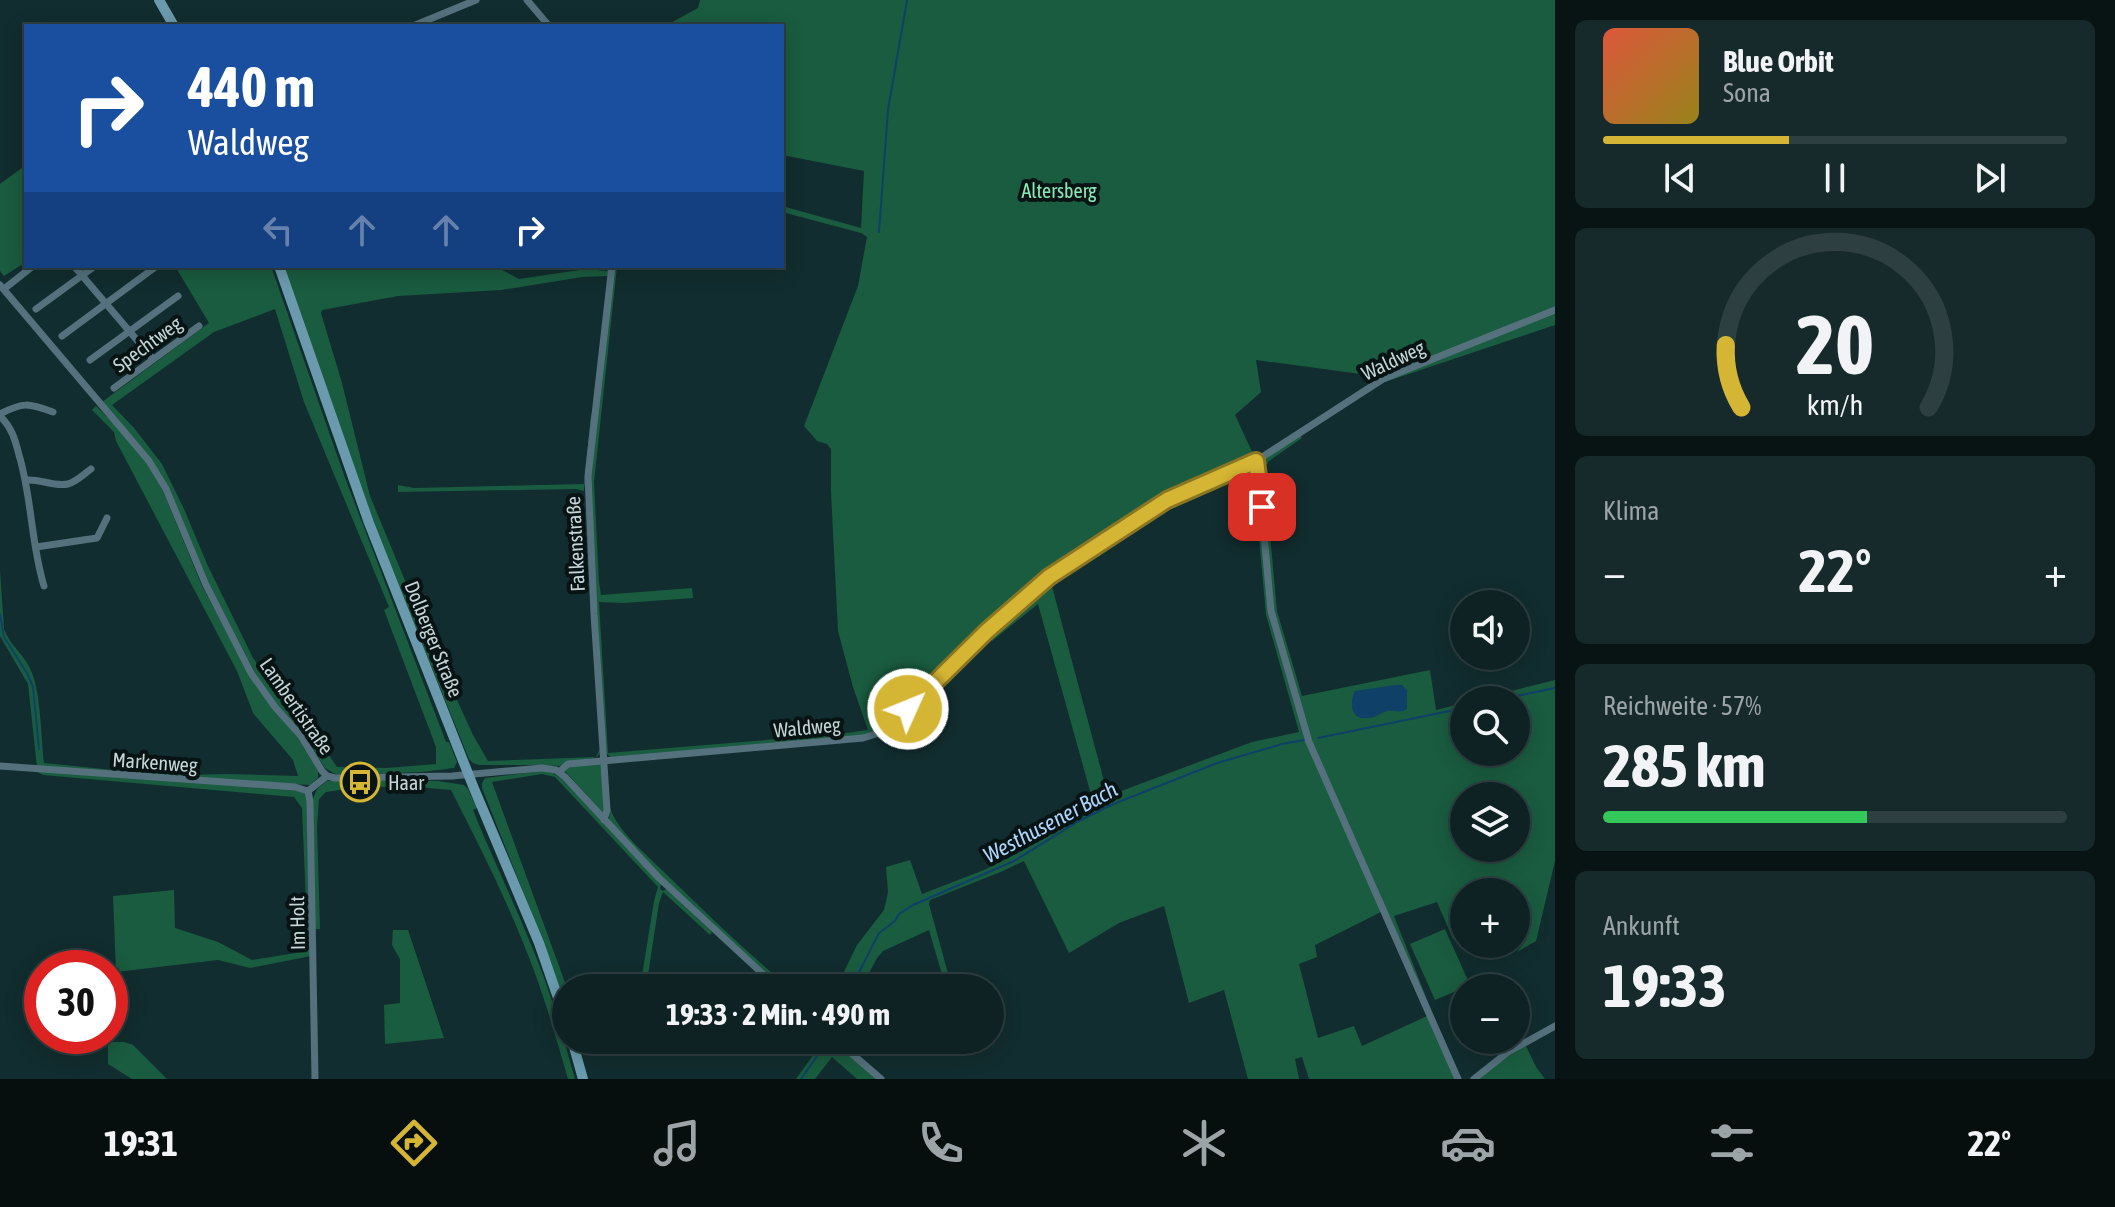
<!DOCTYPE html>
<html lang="de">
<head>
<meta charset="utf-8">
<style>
  :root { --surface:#0e2223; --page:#172a2b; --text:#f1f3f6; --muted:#9ba4a6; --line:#2e3f41; --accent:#d5b534 }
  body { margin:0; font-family:"Asap Condensed",sans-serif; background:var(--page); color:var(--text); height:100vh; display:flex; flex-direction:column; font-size:30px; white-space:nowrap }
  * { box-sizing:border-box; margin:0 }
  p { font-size:26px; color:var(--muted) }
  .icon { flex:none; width:44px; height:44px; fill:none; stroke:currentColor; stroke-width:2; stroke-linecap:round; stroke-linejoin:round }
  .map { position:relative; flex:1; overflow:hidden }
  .drawer { display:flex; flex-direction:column; gap:20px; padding:20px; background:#081313; width:560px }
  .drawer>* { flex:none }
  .banner { position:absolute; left:24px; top:24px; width:760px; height:244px; border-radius:0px; box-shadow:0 4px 20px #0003,0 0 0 2px var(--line); background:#1a4fa0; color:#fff; overflow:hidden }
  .tools { position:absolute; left:1450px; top:590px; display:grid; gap:16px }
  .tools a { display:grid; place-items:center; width:80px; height:80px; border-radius:50%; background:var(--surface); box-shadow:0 4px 20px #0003,0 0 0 2px var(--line); font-size:40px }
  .speed { position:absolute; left:24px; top:950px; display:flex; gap:16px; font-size:40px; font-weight:700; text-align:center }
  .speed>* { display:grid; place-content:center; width:104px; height:104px; border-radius:50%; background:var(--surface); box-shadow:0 4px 20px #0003,0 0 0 2px var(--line); line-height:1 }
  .speed .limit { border:12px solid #d22; background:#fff; color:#111 }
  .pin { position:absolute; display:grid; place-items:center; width:68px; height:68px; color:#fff; margin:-34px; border-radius:16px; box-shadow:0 4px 12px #0006 }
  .me { position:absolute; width:88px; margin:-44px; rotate:46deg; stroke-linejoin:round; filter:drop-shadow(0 0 6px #0008) }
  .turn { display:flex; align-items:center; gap:28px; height:168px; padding:0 32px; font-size:36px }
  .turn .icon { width:104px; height:104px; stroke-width:2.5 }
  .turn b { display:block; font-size:56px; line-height:68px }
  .lanes { display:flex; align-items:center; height:76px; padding:0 32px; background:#0003; justify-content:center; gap:40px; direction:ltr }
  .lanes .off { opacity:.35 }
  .big { font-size:60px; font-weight:700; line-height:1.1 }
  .drawer .tile { flex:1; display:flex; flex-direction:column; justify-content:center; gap:12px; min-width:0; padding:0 28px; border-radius:12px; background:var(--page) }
  .drawer .dial { align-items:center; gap:0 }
  .dial svg { height:208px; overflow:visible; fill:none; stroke:var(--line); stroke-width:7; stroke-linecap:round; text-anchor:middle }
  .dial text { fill:var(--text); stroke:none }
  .song { display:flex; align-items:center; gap:24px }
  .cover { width:96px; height:96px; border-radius:12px; background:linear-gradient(135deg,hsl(10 70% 55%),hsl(50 70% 35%)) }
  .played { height:8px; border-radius:4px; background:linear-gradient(90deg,var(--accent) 40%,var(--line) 40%) }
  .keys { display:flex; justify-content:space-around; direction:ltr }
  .heat { display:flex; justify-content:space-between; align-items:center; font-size:44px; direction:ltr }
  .charge { height:12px; border-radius:6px; background:linear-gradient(90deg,#34c759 57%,var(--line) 0) }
  .trip { position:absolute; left:552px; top:974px; width:452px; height:80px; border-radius:40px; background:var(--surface); box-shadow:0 4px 20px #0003,0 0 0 2px var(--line); font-weight:700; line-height:80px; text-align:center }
  .menu { display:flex; height:128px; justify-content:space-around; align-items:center; background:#060e0e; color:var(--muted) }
  .menu .icon { width:56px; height:56px }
  .menu .current { color:var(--accent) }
  .menu b { font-size:36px; color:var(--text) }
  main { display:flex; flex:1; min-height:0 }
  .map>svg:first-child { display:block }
  .green { fill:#1a5c3f; fill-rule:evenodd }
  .water { fill:#0e4068 }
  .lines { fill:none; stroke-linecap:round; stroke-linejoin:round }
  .stream { stroke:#0e4068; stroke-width:2 }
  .street { stroke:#54717d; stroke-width:7 }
  .secondary { stroke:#6b9aae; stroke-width:10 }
  .route-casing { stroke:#8a7622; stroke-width:20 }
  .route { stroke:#d5b534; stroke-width:14 }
  .labels { text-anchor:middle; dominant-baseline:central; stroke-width:8; stroke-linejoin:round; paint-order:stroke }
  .park-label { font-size:20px; fill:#89eab9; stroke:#081314 }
  .street-label { font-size:20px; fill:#c6d5d6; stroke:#081314 }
  .poi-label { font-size:20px; fill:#c6d5d6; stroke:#081314; text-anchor:start }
  .water-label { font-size:22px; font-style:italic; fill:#aed6fe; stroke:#081314 }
</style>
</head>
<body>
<main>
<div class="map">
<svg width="1555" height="1079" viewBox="0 0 1555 1079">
  <rect width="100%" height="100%" fill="#122d2f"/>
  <g class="green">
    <polygon points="700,0 1555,0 1555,325 1385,382 1383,377 1256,360 1261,392 1235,415 1255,458 1167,499 1050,579 1108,796 1252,742 1299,732 1266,615 1253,472 1250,469 1242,470 1251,466 1256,471 1270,611 1303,732 1381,912 1315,945 1317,957 1299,964 1318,1038 1354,1026 1362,1046 1427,1016 1456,1079 1309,1079 1302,1057 1295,1059 1299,1079 1248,1079 1224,990 1189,1003 1164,906 1119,923 1069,953 1024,861 1003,871 930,900 929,904 952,988 946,988 929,930 883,951 877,958 861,988 836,988 857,945 884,910 888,892 886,867 910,860 922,894 984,870 1020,852 1095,809 1038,604 992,641 988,633 891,722 880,730 861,736 611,757 606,753 596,614 590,475 614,266 617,266 594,482 599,582 601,595 692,588 693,598 624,603 599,602 608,753 839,734 868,730 853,687 838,631 831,492 831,449 827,444 817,441 804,426 858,286 867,237 861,233 782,212 782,206 861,228 864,171 782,155 782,26 665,26 698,8"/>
    <polygon points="26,165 26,262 4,276 0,271 0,184"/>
    <path d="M 175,266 L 271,266 L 344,475 L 446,742 L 449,742 L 457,762 L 454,768 L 422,772 L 346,775 L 335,774 L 325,768 L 303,734 L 277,705 L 254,671 L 209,584 L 151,459 L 102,402 L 209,323 ZM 275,309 L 304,402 L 389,607 L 384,610 L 436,747 L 436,764 L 386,768 L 337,767 L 315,735 L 283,700 L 253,658 L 207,564 L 184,509 L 162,464 L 134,428 L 112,405 L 214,332 Z"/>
    <polygon points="283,266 495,266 519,279 586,269 607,271 608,266 610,266 608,276 582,277 501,290 398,296 322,310 321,313 342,383 370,496 430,641 473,735 488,761 596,757 600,749 584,491 576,489 398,492 398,485 414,488 584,484 591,414 592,414 584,490 601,751 597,757 559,766 542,765 479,765 473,763 469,759 385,553"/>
    <path d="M 96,406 L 120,430 L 147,463 L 163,491 L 202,586 L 250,675 L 297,736 L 318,771 L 318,778 L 310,785 L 191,779 L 37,767 L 28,684 L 0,636 L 0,570 L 4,629 C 10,646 26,656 32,673 C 41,696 41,737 44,763 L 124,771 L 191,775 L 225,774 L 298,776 L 293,760 L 253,713 L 237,671 L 116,441 L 114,432 L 92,410 Z"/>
    <path d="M 1300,434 L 1302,438 L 1269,461 L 1264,468 L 1277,611 L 1302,696 L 1430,670 L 1436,710 L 1464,703 L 1464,752 L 1516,752 L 1516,700 L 1476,700 L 1555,680 L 1555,861 L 1536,941 L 1517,952 L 1526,940 L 1531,916 L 1516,917 L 1516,892 L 1464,892 L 1464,937 L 1453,939 L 1437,902 L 1394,916 L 1432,1012 L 1311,744 L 1273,612 L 1260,466 L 1263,459 ZM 1464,796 L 1516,796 L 1516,848 L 1464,848 Z"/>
    <polygon points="602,764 605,809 603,813 565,771 568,766"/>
    <polygon points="35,771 296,789 305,794 307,803 311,956 250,968 218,960 116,972 113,896 174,890 175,928 218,942 252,960 308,951 302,808 294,797 43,775"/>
    <polygon points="542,771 553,773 562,779 661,884 660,889 663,891 666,889 712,932 710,935 663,892 659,903 646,988 640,988 654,901 658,887 555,777 542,774 492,782 567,988 566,1008 543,942 482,788 482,783 485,778"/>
    <path d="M 407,780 L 438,781 L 464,785 L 468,789 L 477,808 L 473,810 C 491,855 512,898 530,942 C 549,986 562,1033 575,1079 L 568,1079 C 555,1034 542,988 524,945 C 503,892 477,841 451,790 L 406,786 L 353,788 L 326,792 L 319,799 L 317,827 L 320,929 L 315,929 L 312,801 L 317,789 L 327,781 Z"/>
    <path d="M 610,808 C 618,832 648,856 666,874 C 706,913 746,952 790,988 L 783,988 L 660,875 L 609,820 Z"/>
    <polygon points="1445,929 1470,985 1435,1000 1410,944"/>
    <polygon points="393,930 408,930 444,1038 385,1044 384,1005 400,1003 400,959 392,945"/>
    <polygon points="820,1040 831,1040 877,1079 857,1079 832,1057 815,1079 796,1079 822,1043"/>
    <polygon points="108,1042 124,1042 133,1045 167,1079 132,1079 108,1064"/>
    <polygon points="1525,1044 1536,1067 1545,1079 1477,1079"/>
  </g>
  <path class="water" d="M 1396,685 L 1402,685 L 1407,690 L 1407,709 C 1399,714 1396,710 1388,711 C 1381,712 1376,718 1369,718 C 1351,721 1349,704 1355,691 Z"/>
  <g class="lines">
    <g class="stream">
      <polyline points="879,232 888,110 907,0"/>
      <polyline points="0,614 4,637 27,673 33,687 39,749"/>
      <polyline points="1498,700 1555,688"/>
      <polyline points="1318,738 1464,708"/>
      <polyline points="851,988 879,933 895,921 899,914 913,905 1014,861 1079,821 1111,805 1217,763 1282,744 1304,740"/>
      <polyline points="801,1079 827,1042"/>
    </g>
    <g class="street">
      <polyline points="527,0 549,26"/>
      <polyline points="413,26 476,0"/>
      <polyline points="74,266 153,359"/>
      <polyline points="0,285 149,461 166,489 206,585 251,673 275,707 301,736 322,771 327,776 335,778 452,776 542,768 556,770 565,777 659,878 778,988"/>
      <polyline points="4,289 33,266"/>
      <polyline points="36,309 95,266"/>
      <polyline points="62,336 154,268"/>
      <polyline points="90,360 178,296"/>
      <polyline points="114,388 199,326"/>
      <path d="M 0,414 C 23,402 28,403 53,412"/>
      <path d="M 0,416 C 12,428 15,439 19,455 C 32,498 31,544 44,586"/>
      <polyline points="1256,461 1259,480 1271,611 1309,742 1458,1079"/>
      <path d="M 27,480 C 40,479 55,487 68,484 C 76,482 84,474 91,469"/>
      <polyline points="36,547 97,538 107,518"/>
      <polyline points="0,766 295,787 308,791"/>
      <polyline points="559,772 568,764 863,738 879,733 893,723 987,631 1049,577 1167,500 1256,461 1383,379 1555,310"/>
      <polyline points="308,791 310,802 315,1079"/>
      <polyline points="308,791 327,776"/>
      <polyline points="604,820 607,810 594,614 588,476 612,266"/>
      <polyline points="836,1040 881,1079"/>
      <polyline points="1474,1079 1508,1052 1555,1026"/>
    </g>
    <g class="secondary">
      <polyline points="159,0 174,26"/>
      <polyline points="279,266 369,523 473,786 539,943 566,1021"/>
      <polyline points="572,1040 583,1079"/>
    </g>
  </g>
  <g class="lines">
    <defs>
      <polyline id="route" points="908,709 987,631 1049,577 1167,500 1256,461 1262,507"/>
    </defs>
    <use href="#route" class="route-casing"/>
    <use href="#route" class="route"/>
  </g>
  <defs>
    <symbol id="bus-ring" viewBox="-11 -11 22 22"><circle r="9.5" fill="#081314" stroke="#d5b534" stroke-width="1.5"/><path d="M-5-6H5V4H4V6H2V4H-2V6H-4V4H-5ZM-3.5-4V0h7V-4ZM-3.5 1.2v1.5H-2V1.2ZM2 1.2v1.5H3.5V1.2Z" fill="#d5b534"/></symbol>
  </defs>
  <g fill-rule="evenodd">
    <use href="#bus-ring" x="338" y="760" width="44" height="44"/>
  </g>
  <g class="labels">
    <g class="park-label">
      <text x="1059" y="190">Altersberg</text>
    </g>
    <g class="street-label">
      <text transform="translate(147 344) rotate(-36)">Spechtweg</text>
      <text transform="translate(1393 360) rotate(-25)">Waldweg</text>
      <text transform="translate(575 544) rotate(-93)">Falkenstraße</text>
      <text transform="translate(434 639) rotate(68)">Dolberger Straße</text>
      <text transform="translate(297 706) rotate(55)">Lambertistraße</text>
      <text transform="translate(807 727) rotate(-5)">Waldweg</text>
      <text transform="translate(155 762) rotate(4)">Markenweg</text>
      <text transform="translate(297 923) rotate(-91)">Im Holt</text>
    </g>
    <g class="poi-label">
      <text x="388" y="782">Haar</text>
    </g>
    <g class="water-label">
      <text transform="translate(1050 822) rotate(-28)">Westhusener Bach</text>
    </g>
  </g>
</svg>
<div class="tools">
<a><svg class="icon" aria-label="sound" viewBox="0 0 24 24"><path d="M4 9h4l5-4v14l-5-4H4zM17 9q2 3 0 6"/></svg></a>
<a><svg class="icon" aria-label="search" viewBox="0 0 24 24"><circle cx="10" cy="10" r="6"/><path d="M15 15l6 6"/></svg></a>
<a><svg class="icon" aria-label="layers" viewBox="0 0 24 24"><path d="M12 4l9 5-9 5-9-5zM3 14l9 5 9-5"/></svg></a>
<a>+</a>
<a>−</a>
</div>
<div class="speed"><div class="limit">30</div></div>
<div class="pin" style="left:1262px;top:507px;background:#d93025"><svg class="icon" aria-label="arrive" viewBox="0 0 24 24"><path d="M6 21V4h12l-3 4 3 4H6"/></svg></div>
<svg class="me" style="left:908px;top:709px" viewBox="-20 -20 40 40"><circle r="17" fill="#d5b534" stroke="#fff" stroke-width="3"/><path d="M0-11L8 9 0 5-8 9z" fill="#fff"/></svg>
<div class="trip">19:33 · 2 Min. · 490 m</div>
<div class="banner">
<div class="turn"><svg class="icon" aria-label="right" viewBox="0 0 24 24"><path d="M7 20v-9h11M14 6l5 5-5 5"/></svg><div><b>440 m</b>Waldweg</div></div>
<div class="lanes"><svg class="icon off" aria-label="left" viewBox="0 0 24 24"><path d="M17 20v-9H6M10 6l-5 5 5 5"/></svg><svg class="icon off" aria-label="ahead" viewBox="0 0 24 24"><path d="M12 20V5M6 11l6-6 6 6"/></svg><svg class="icon off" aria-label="ahead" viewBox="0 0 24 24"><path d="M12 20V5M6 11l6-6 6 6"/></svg><svg class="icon" aria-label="right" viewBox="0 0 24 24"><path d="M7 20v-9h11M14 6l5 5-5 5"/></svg></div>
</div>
</div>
<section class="drawer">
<div class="tile">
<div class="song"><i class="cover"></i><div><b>Blue Orbit</b><p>Sona</p></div></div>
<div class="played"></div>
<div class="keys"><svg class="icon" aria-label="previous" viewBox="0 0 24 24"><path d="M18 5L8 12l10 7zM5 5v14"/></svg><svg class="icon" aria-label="pause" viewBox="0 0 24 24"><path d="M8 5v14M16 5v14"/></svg><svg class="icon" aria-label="next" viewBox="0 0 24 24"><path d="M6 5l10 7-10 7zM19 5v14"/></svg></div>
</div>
<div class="tile dial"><svg viewBox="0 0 100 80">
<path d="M14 69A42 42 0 1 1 86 69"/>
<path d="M14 69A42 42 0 0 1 8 45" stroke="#d5b534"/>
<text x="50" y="56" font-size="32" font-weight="700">20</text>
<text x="50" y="72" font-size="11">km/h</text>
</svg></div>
<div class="tile"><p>Klima</p>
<div class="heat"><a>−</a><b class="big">22°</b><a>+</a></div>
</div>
<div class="tile"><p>Reichweite · 57%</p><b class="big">285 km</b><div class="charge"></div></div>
<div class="tile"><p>Ankunft</p><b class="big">19:33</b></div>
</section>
</main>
<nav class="menu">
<b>19:31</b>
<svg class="icon current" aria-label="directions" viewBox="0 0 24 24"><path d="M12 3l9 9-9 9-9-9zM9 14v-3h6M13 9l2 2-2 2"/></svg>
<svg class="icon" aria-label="music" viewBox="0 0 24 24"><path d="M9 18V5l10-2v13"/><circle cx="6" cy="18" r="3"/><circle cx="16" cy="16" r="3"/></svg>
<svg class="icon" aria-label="phone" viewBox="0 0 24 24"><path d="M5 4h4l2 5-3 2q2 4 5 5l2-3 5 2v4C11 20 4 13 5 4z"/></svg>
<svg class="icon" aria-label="climate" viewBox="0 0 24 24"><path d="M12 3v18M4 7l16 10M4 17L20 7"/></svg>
<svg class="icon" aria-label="car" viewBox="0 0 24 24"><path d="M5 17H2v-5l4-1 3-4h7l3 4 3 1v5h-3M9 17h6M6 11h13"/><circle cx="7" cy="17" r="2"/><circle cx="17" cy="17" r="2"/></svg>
<svg class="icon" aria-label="filters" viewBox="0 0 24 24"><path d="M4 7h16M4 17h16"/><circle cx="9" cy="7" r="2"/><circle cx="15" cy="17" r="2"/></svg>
<b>22°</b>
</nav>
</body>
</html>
